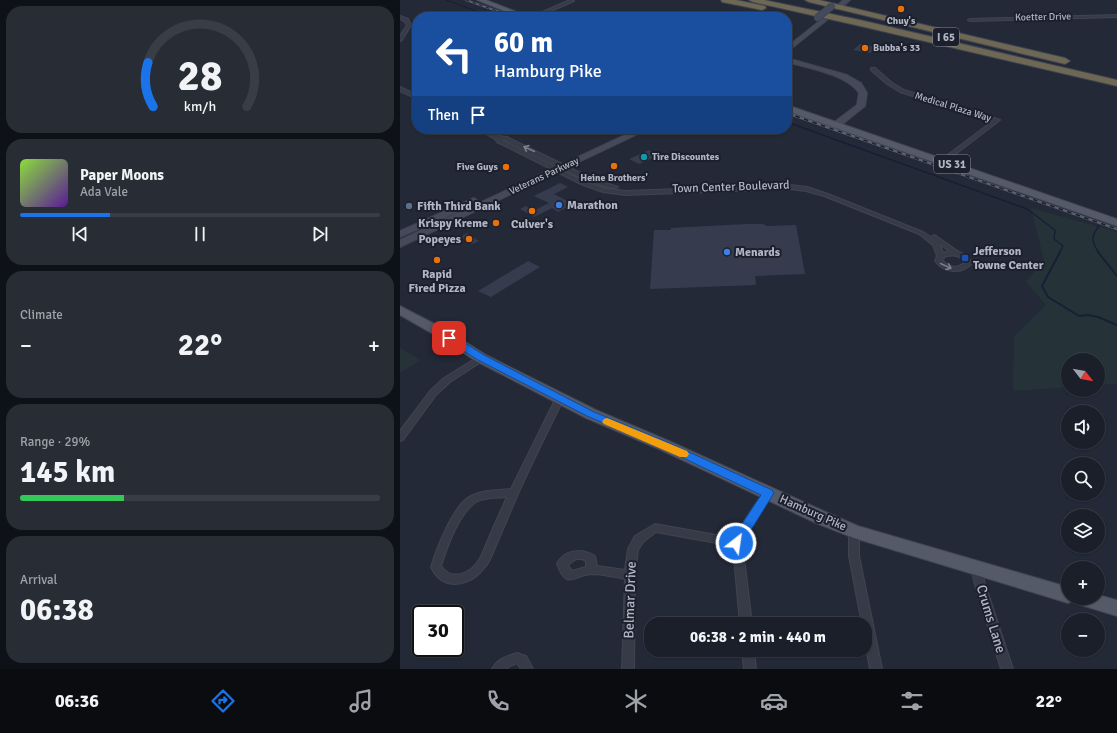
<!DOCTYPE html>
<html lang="en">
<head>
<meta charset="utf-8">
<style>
  :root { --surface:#1a1f29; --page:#272c35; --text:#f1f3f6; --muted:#9fa2a8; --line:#383d46; --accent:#1a73e8 }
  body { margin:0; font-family:Signika,sans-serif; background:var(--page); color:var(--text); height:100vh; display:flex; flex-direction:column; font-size:15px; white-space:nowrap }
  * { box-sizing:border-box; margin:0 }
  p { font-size:13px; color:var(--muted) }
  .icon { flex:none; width:22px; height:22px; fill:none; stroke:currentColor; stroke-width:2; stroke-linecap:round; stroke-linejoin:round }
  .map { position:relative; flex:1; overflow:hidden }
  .sheet { display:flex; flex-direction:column; gap:6px; padding:6px; background:#0e1117; width:400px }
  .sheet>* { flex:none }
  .top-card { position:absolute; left:12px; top:12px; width:380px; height:122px; border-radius:16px; box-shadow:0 1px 3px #0004,0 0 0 1px var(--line); background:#1a4fa0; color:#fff; overflow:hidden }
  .needle { width:26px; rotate:121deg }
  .tools { position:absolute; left:661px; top:353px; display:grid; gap:8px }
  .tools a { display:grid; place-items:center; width:44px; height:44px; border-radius:50%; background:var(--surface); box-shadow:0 1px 3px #0004,0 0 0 1px var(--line); font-size:20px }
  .speed { position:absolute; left:12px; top:605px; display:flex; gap:8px; font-size:20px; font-weight:700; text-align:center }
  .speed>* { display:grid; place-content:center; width:52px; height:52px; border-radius:50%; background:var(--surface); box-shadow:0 1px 3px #0004,0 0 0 1px var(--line); line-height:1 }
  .speed .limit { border:2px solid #111; border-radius:6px; background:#fff; color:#111 }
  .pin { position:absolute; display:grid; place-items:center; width:34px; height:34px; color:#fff; margin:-17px; border-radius:8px; box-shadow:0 2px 6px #0006 }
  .me { position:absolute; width:44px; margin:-22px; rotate:30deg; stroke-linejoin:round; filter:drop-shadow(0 0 3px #0008) }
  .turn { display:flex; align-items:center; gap:14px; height:84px; padding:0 16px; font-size:18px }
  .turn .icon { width:52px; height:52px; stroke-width:2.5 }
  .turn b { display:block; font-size:28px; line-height:34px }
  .then { display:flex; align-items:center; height:38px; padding:0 16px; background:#0003; gap:8px; font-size:15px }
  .big { font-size:30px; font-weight:700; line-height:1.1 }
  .sheet .tile { flex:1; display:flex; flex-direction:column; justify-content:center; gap:6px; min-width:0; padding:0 14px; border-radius:16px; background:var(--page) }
  .sheet .dial { align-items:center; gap:0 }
  .dial svg { height:104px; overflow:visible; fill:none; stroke:var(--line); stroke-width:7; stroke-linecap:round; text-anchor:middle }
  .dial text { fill:var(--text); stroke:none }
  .song { display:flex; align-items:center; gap:12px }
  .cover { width:48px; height:48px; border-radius:6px; background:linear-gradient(135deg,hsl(90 70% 55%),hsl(270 70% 35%)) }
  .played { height:4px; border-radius:2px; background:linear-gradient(90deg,var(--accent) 25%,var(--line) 25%) }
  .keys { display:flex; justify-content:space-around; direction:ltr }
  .heat { display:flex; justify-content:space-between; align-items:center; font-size:22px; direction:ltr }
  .charge { height:6px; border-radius:3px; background:linear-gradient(90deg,#34c759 29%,var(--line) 0) }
  .trip { position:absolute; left:244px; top:617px; width:228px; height:40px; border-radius:16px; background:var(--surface); box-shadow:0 1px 3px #0004,0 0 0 1px var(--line); font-weight:700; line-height:40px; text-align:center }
  .menu { display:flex; height:64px; justify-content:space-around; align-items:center; background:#0a0c10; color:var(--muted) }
  .menu .icon { width:28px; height:28px }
  .menu .active { color:var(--accent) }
  .menu b { font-size:18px; color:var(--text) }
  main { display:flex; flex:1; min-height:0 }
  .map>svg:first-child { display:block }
  .green { fill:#253339 }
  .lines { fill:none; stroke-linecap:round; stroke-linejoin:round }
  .stream-far2 { stroke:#181f34; stroke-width:1 }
  .stream-far1 { stroke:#181f34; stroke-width:1.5 }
  .stream { stroke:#181f34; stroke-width:2 }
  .building { fill:#363c4e }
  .minor-casing { stroke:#404451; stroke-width:2 }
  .secondary-casing { stroke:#404451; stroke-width:2 }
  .primary-casing { stroke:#404451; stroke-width:2 }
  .motorway-casing { stroke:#3f4350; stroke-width:2 }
  .minor { fill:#373b48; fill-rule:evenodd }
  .secondary { fill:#454a5b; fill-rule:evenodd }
  .primary { fill:#555a68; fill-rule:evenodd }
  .motorway { fill:#6d6754; fill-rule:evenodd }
  .rail-far1-casing { stroke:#595f6f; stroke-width:2 }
  .rail-casing { stroke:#595f6f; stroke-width:2.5 }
  .rail-far1 { stroke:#1c202d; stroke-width:1; stroke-dasharray:3.5; stroke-linecap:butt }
  .rail { stroke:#1c202d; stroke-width:1.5; stroke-dasharray:4.5; stroke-linecap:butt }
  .secondary-bridge-casing { stroke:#404451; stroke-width:8; stroke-linecap:butt }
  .secondary-bridge { stroke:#454a5b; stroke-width:6 }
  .oneway { stroke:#7b7f8c }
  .route { fill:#1a73e8; stroke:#114b97 }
  .slow { fill:#f59e0b }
  .food-dot { fill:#e8710a; stroke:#1c202d; stroke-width:1.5 }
  .culture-dot { fill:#0f9aa8; stroke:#1c202d; stroke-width:1.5 }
  .shop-dot { fill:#3f7fe0; stroke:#1c202d; stroke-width:1.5 }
  .service-dot { fill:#5c6f8a; stroke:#1c202d; stroke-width:1.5 }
  .transit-dot { fill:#1a4fb4; stroke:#1c202d; stroke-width:1.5 }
  .labels { text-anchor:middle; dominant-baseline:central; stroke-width:4; stroke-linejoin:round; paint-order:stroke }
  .far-street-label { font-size:10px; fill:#b2b6c4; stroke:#1c202d }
  .far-poi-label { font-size:10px; font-weight:bold; fill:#b2b6c4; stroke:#1c202d }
  .shield { fill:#1c202d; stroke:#858997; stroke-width:1 }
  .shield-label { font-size:11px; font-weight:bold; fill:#b2b6c4 }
  .street-label { font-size:12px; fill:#b2b6c4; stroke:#1c202d }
  .poi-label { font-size:12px; font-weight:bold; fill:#b2b6c4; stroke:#1c202d; text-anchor:start }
  .near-street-label { font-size:14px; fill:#b2b6c4; stroke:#1c202d }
</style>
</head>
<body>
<main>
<section class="sheet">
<div class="tile dial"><svg viewBox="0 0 100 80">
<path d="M14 69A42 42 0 1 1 86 69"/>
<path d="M14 69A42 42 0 0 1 10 35" stroke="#1a73e8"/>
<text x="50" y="56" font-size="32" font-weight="700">28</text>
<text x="50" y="72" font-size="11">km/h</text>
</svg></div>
<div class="tile">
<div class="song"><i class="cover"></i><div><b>Paper Moons</b><p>Ada Vale</p></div></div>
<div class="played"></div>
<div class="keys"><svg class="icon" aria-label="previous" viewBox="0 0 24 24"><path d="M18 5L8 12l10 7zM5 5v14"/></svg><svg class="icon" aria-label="pause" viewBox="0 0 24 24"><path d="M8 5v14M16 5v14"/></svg><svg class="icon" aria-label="next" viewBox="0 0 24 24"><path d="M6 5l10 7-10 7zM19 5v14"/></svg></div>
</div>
<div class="tile"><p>Climate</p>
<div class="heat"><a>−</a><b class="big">22°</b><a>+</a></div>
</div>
<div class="tile"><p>Range · 29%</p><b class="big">145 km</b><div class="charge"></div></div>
<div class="tile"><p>Arrival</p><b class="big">06:38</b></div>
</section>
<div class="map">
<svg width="717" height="669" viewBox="0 0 717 669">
  <rect width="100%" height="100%" fill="#232937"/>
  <g class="green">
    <polygon points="631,208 717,232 717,384 698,385 698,360 668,360 668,387 613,391 614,337 646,305 626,282 644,260"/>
    <polygon points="0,348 20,360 0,373"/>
  </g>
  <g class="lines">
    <polyline class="stream-far2" points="46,0 76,11 79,15 85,17"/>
    <g class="stream-far1">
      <polyline points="387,122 627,209 655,230 654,239 663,246 659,253"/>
      <polyline points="258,131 269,134 284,129"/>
      <path d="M 699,253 C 691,241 691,236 699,226"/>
    </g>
    <g class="stream">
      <polyline points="660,252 642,286 648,297 679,316 688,315 698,317 717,325"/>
      <polyline points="698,252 717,276"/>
    </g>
  </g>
  <g class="building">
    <polygon points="460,44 477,47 470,53 453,50"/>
    <polygon points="249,150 260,155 239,164 229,159"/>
    <polygon points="160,183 168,187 154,194 173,204 158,212 152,208 134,217 120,209 126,206 133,210 137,209 149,203 134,196"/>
    <polygon points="347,224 363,224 367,226 396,225 405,274 355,276 356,285 250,289 254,230 271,230 271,228"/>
    <polygon points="67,233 79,241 72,244 60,237"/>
    <polygon points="128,261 140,267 91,297 78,291"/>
  </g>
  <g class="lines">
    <defs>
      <g id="minor">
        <polygon points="170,0 174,1 137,17 131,17"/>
        <polygon points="717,15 717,17 570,21 568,20 570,19"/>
        <polygon points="0,16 8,19 11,25 2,40 0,41 0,36 7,25 4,21 0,19"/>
        <polygon points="471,68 475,68 491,82 504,90 600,120 545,162 541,162 541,160 593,121 500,92 487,84 471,70"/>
        <polygon points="0,87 17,95 17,99 0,91"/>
        <path d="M 77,129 L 84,129 L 99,136 L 107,137 L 193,179 L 218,187 C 207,195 120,148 104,140 L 102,140 L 187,183 L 204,188 L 225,191 L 390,185 L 407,187 L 428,194 L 523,232 L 531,237 L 534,235 L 536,236 L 559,252 L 566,255 L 572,263 C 562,275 544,273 535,261 L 537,256 L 533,245 L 519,234 L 424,196 L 406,191 L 390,189 L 225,195 L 203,192 L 183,185 L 97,142 L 95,139 ZM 540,244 L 549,251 L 543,253 ZM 547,256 C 554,255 561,255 564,263 C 557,269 549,267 543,261 L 544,257 Z"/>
        <polygon points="81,355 85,358 84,360 50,382 36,395 3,440 0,441 0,431 30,391 44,378"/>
        <path d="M 160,395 L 163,396 L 164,398 C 147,433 129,468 114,503 C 108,518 101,533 95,548 C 92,554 90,562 85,567 C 70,587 43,592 31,567 C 37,548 53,505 71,496 C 83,490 98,490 111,489 L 156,398 L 157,396 ZM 107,497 C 101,511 94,525 88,540 C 85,546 83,554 79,560 C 71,573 52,582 41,566 C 47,547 59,513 76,502 C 84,497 98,498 107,497 Z"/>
        <path d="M 368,489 L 371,490 L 373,493 L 342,541 L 352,624 L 340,624 L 333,546 L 256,532 L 243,542 L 238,550 L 235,575 L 234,669 L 222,669 L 225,579 C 214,577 203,574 192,574 C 173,575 167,591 157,564 C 164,549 182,548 195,556 L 197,566 L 225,570 L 228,549 L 235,536 L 255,524 L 333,538 L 365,490 ZM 176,559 L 182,559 L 186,561 L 186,567 L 172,571 L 168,565 Z"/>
        <polygon points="454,527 458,528 459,531 459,556 482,669 470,669 465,642 465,624 462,624 449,556 449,531 450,528"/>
        <polygon points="577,564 581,565 584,581 613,669 601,669 574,581 572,568 573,565"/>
        <polygon points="342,650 354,650 356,669 344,669"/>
        <path d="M 117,653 L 126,656 L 133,669 L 121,669 L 117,663 L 110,666 L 106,669 L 92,669 C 97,659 107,656 117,653 Z"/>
      </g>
      <g id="secondary">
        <polygon points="443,0 450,0 440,9 436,9 436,7"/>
        <polygon points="422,19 427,20 387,52 387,47"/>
        <path d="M 387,58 L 447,75 L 461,83 L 467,93 L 465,106 L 439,127 L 433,127 L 433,123 L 457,105 L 459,93 C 448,75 408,68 387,62 Z"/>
        <polygon points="238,129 248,129 0,247 0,240"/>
        <polygon points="74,198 78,201 77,203 0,237 0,231"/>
      </g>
      <g id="primary">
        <polygon points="77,0 86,0 130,17 119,17"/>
        <polygon points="387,105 717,219 717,226 387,111"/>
        <polygon points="0,306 50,332 86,355 196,410 269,441 428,513 458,526 668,587 668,598 698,598 698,595 717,600 717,616 674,603 673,601 668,603 454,538 416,523 259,449 186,418 76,361 40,338 0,315"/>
      </g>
      <g id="motorway">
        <polygon points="321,0 336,0 365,6 366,8 362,10 322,2"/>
        <polygon points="349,0 364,0 460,20 717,80 717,86 460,26 353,2"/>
        <polygon points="405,0 419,0 665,58 670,61 665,64 409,2"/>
      </g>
    </defs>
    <use href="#minor" class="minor-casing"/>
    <use href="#secondary" class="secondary-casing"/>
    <use href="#primary" class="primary-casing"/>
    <use href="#motorway" class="motorway-casing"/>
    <use href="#minor" class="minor"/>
    <use href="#secondary" class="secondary"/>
    <use href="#primary" class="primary"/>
    <use href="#motorway" class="motorway"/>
    <defs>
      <polyline id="rail-far1" points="66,0 114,17"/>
      <polyline id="rail" points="387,113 717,229"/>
    </defs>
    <use href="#rail-far1" class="rail-far1-casing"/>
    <use href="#rail" class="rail-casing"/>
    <use href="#rail-far1" class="rail-far1"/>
    <use href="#rail" class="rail"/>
    <defs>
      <polyline id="secondary-bridge" points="417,18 432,6"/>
    </defs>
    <use href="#secondary-bridge" class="secondary-bridge-casing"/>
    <use href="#secondary-bridge" class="secondary-bridge"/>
  </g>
  <defs><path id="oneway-shaft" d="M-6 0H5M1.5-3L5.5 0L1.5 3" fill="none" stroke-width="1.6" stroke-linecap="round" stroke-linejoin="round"/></defs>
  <g class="oneway">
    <use href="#oneway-shaft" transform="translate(129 149) rotate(-155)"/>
    <use href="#oneway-shaft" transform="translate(546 266) rotate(25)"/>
  </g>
  <polygon class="route" points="46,335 52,335 84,355 194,412 267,442 372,490 374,493 341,546 336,548 332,546 331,543 332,539 361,495 260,447 187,416 78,360 46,340 44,338"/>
  <polygon class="slow" points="207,418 287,451 289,454 287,457 280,457 204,424 202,422 204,419"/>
  <g class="food-dot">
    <circle cx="501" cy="9" r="4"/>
    <circle cx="465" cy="48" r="4"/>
    <circle cx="214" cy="166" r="4"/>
    <circle cx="106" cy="167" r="4"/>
    <circle cx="132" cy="211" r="4"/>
    <circle cx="96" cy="223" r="4"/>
    <circle cx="69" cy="239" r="4"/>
    <circle cx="37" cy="260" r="4"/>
  </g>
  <circle class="culture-dot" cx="244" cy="157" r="4"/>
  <g class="shop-dot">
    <circle cx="159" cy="205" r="4"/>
    <circle cx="327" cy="252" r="4"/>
  </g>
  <circle class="service-dot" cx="9" cy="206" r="4"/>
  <rect class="transit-dot" x="561" y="254" width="8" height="8" rx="2"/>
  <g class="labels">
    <g class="far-street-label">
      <text transform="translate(643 17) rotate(-1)">Koetter Drive</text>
      <text transform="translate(553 107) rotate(17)">Medical Plaza Way</text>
      <text transform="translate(144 176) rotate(-25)">Veterans Parkway</text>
    </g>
    <g class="far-poi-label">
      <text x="501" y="21">Chuy's</text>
      <text x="473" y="48" text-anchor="start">Bubba's 33</text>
      <text x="252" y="157" text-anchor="start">Tire Discountes</text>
      <text x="98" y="167" text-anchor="end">Five Guys</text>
      <text x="214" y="178">Heine Brothers'</text>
    </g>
    <g class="shield">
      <rect x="533" y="28" width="26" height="18" rx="3"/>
      <rect x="534" y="155" width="36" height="18" rx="3"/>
    </g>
    <g class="shield-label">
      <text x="546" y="37">I 65</text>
      <text x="552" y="164">US 31</text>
    </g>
    <g class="street-label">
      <text transform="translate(331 187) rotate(-2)">Town Center Boulevard</text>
      <text transform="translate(413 513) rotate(24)">Hamburg Pike</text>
    </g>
    <g class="poi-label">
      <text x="167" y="205">Marathon</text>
      <text x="17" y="206">Fifth Third Bank</text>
      <text x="88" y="223" text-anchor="end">Krispy Kreme</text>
      <text x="132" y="224" text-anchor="middle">Culver's</text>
      <text x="61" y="239" text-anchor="end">Popeyes</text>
      <text x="573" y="251">Jefferson<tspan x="573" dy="14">Towne Center</tspan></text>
      <text x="335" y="252">Menards</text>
      <text x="37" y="274" text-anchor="middle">Rapid<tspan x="37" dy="14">Fired Pizza</tspan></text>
    </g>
    <g class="near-street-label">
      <text transform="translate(230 600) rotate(-88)">Belmar Drive</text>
      <text transform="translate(591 619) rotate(73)">Crums Lane</text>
    </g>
  </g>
</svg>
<div class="tools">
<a><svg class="needle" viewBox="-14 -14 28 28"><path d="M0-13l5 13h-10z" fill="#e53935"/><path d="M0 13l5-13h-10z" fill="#9fa2a8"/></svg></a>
<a><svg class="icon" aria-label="sound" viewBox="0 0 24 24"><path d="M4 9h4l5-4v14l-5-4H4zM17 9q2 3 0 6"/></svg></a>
<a><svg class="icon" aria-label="search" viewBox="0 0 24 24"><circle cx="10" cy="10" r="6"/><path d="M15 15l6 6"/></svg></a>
<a><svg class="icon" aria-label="layers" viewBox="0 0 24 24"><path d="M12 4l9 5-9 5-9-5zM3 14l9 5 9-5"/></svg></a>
<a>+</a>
<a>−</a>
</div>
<div class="speed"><div class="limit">30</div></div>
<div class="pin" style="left:49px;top:338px;background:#d93025"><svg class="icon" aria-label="arrive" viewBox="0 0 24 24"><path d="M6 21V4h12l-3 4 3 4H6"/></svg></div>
<svg class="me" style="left:336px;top:543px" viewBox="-20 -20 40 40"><circle r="17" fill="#1a73e8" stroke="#fff" stroke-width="3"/><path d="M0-11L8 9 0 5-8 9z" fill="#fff"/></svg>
<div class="trip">06:38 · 2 min · 440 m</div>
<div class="top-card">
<div class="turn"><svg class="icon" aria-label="left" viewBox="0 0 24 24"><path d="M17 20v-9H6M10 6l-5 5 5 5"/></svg><div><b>60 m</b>Hamburg Pike</div></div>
<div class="then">Then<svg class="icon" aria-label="arrive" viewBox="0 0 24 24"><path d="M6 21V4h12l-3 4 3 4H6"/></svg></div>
</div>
</div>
</main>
<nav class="menu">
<b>06:36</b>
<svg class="icon active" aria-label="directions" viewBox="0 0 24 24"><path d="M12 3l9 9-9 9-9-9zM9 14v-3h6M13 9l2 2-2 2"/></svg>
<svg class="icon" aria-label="music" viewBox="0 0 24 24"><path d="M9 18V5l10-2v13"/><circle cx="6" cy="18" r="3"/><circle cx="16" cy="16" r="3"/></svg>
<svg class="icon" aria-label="phone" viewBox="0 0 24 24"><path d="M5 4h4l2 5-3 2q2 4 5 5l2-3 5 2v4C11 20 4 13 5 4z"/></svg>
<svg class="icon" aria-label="climate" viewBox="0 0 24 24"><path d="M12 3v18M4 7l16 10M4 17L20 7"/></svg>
<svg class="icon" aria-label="car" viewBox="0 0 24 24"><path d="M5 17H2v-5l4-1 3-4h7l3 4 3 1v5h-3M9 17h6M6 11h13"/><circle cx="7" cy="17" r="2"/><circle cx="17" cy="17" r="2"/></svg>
<svg class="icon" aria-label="filters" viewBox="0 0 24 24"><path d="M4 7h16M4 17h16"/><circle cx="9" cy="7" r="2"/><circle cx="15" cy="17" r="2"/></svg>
<b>22°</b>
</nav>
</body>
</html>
